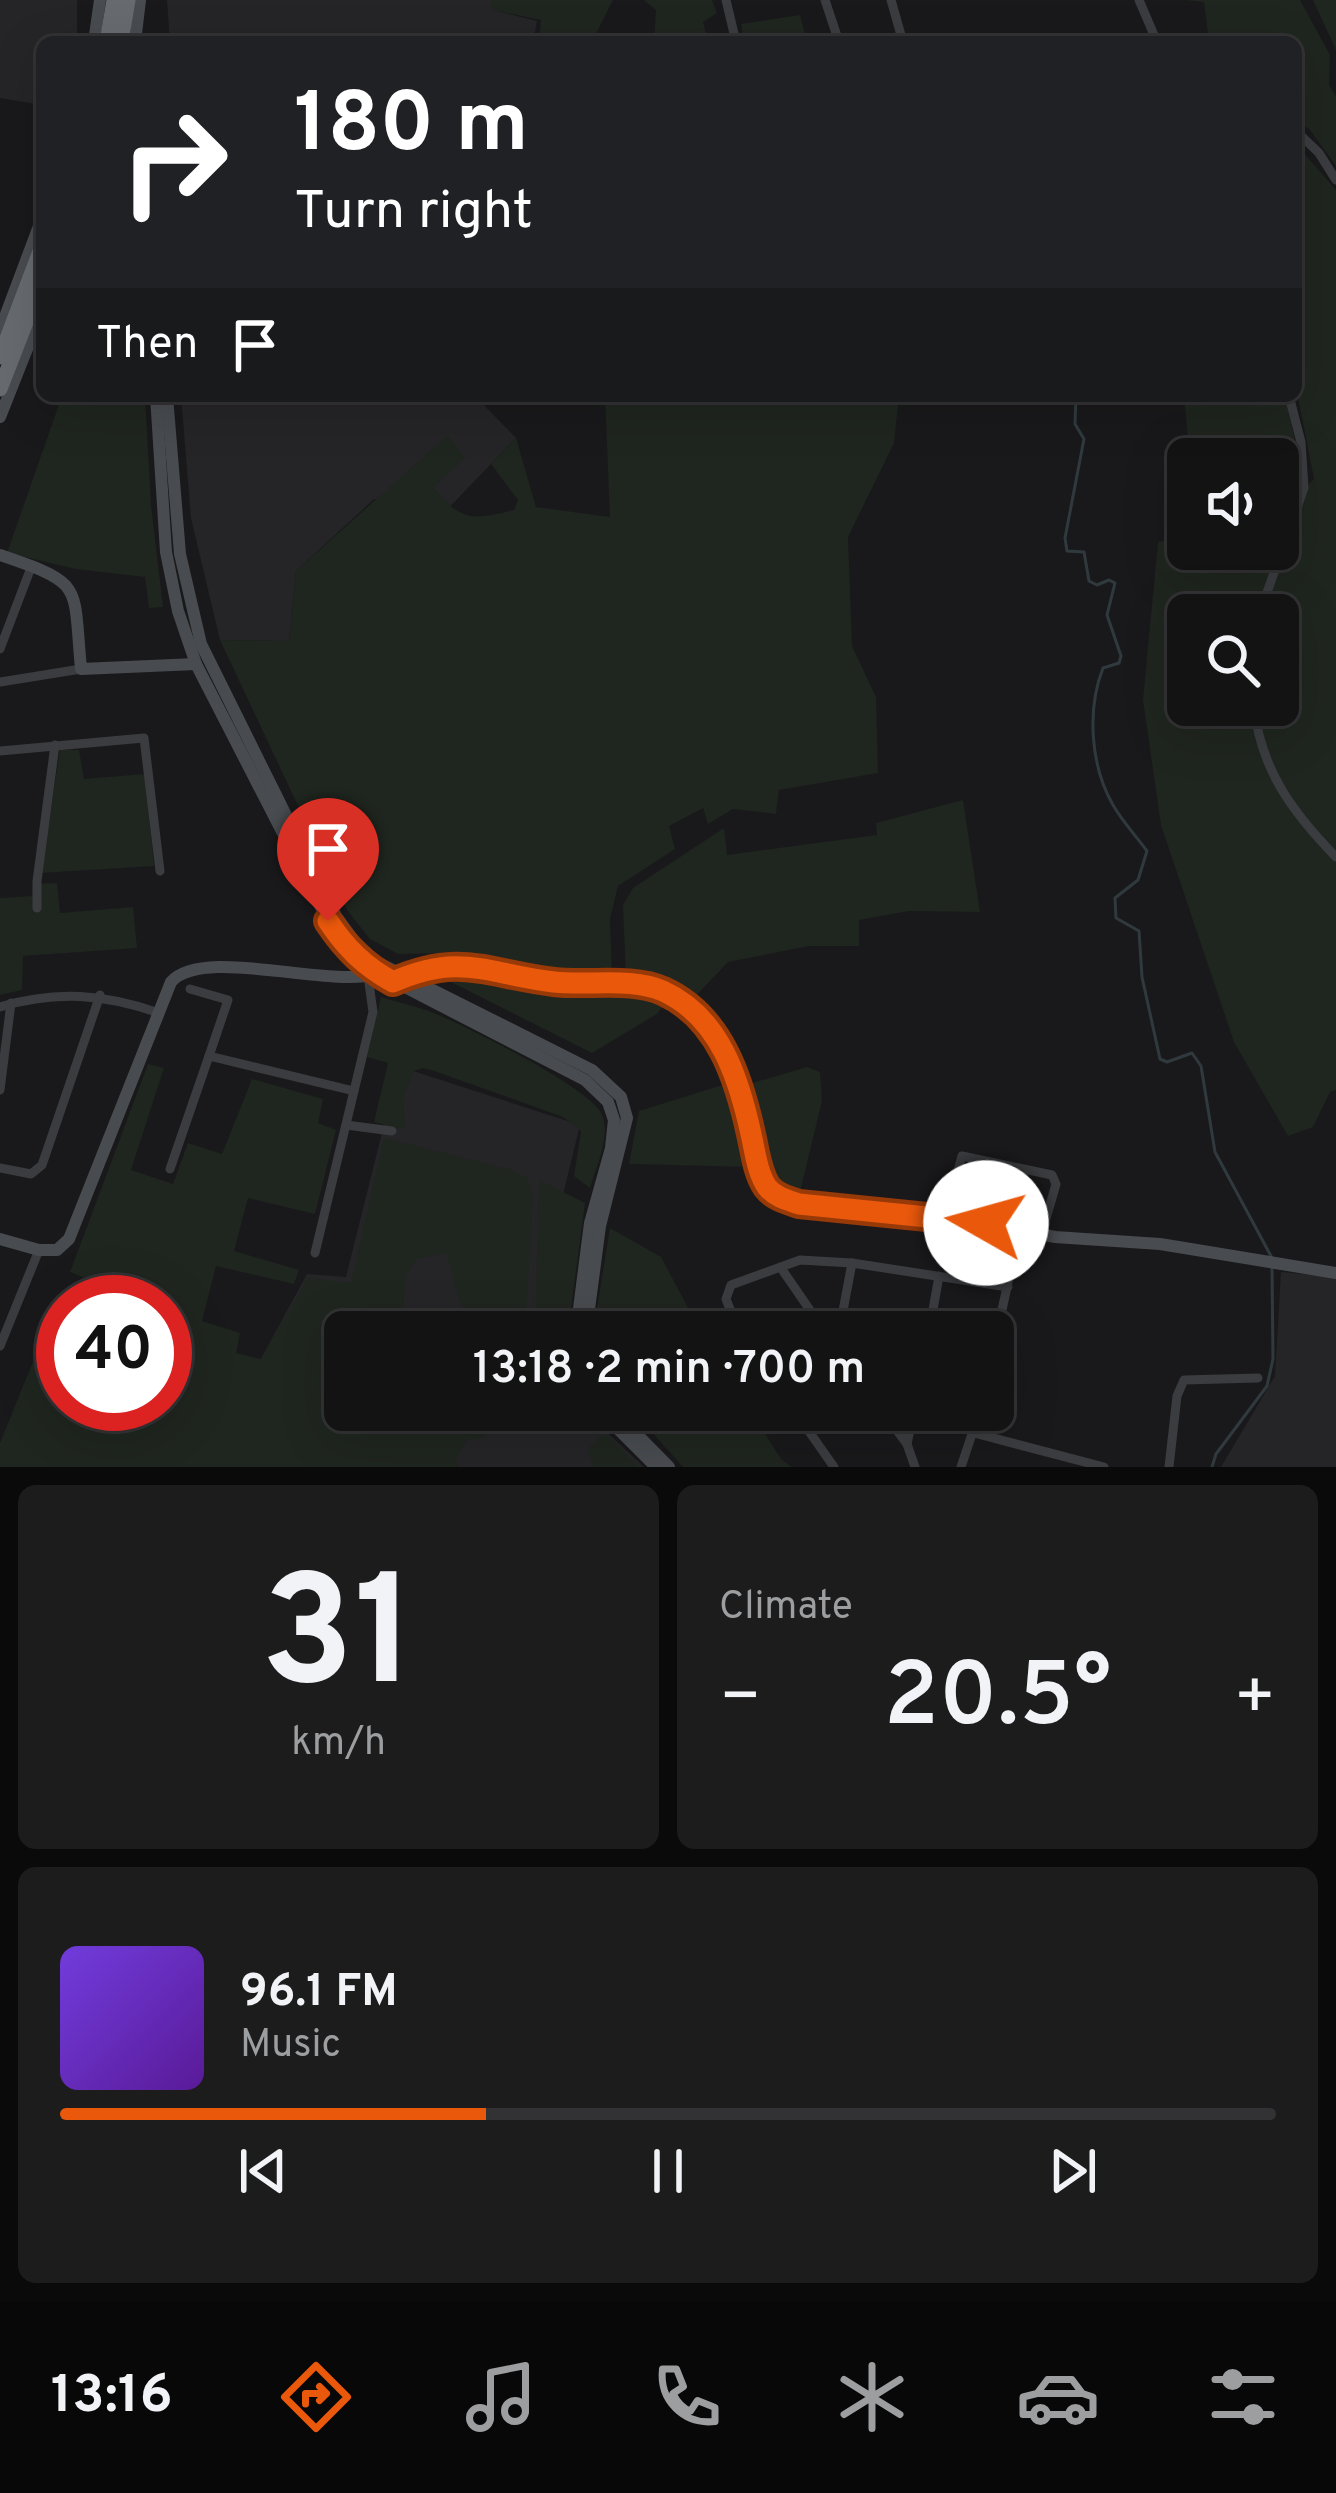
<!DOCTYPE html>
<html lang="en">
<head>
<meta charset="utf-8">
<style>
  :root { --surface:#131314; --page:#1c1c1d; --text:#f1f3f6; --muted:#9d9ea0; --line:#323234; --accent:#ea580c }
  body { margin:0; font-family:Overpass,sans-serif; background:var(--page); color:var(--text); height:100vh; display:flex; flex-direction:column; font-size:45px; white-space:nowrap }
  * { box-sizing:border-box; margin:0 }
  p { font-size:39px; color:var(--muted) }
  .icon { flex:none; width:66px; height:66px; fill:none; stroke:currentColor; stroke-width:2; stroke-linecap:round; stroke-linejoin:round }
  .map { position:relative; height:1467px; overflow:hidden }
  .drawer { display:flex; flex-direction:column; gap:18px; padding:18px; background:#0a0a0b; flex:1 }
  .drawer>* { flex:none }
  .banner { position:absolute; left:36px; top:36px; width:1266px; height:366px; border-radius:18px; box-shadow:0 12px 48px #0002,0 0 0 3px var(--line); background:#202124; color:#fff; overflow:hidden }
  .tools { position:absolute; left:1167px; top:438px; display:grid; gap:24px }
  .tools a { display:grid; place-items:center; width:132px; height:132px; border-radius:18px; background:var(--surface); box-shadow:0 12px 48px #0002,0 0 0 3px var(--line); font-size:60px }
  .speed { position:absolute; left:36px; top:1275px; display:flex; gap:24px; font-size:60px; font-weight:700; text-align:center }
  .speed>* { display:grid; place-content:center; width:156px; height:156px; border-radius:50%; background:var(--surface); box-shadow:0 12px 48px #0002,0 0 0 3px var(--line); line-height:1 }
  .speed .limit { border:18px solid #d22; background:#fff; color:#111 }
  .pin { position:absolute; display:grid; place-items:center; width:102px; height:102px; color:#fff; margin:-123px -51px; border-radius:50% 50% 50% 0; rotate:-45deg; box-shadow:0 0 12px #0007 }
  .pin .icon { rotate:45deg }
  .me { position:absolute; width:132px; margin:-66px; rotate:277deg; stroke-linejoin:round; filter:drop-shadow(0 0 9px #0008) }
  .turn { display:flex; align-items:center; gap:42px; height:252px; padding:0 60px; font-size:54px }
  .turn .icon { width:156px; height:156px; stroke-width:2.5 }
  .turn b { display:block; font-size:84px; line-height:102px }
  .then { display:flex; align-items:center; height:114px; padding:0 60px; background:#0003; gap:24px; font-size:45px }
  .big { font-size:90px; font-weight:600; line-height:1.1 }
  .drawer .widget { flex:1; display:flex; flex-direction:column; justify-content:center; gap:18px; min-width:0; padding:0 42px; border-radius:18px; background:var(--page) }
  .drawer .dial { align-items:center; gap:0 }
  .dial b { font-size:156px; line-height:1 }
  .song { display:flex; align-items:center; gap:36px }
  .cover { width:144px; height:144px; border-radius:18px; background:linear-gradient(135deg,hsl(260 70% 55%),hsl(270 70% 35%)) }
  .played { height:12px; border-radius:6px; background:linear-gradient(90deg,var(--accent) 35%,var(--line) 35%) }
  .keys { display:flex; justify-content:space-around; direction:ltr }
  .heat { display:flex; justify-content:space-between; align-items:center; font-size:66px; direction:ltr }
  .drawer .tiles { flex:1; display:grid; gap:18px; grid-template-columns:1fr 1fr }
  .widget:last-child { grid-column:span 2 }
  .trip { position:absolute; left:324px; top:1311px; width:690px; height:120px; border-radius:18px; background:var(--surface); box-shadow:0 12px 48px #0002,0 0 0 3px var(--line); font-weight:600; line-height:120px; text-align:center }
  .tab-bar { display:flex; height:192px; justify-content:space-around; align-items:center; background:#080808; color:var(--muted) }
  .tab-bar .icon { width:84px; height:84px }
  .tab-bar .selected { color:var(--accent) }
  .tab-bar b { font-size:54px; color:var(--text) }
  .map>svg:first-child { display:block }
  .built { fill:#252528 }
  .green { fill:#1f251f; fill-rule:evenodd }
  .lines { fill:none; stroke-linecap:round; stroke-linejoin:round }
  .stream { stroke:#303a3e; stroke-width:3 }
  .street { stroke:#3a3c3f; stroke-width:9 }
  .secondary { stroke:#484b4f; stroke-width:12 }
  .highway { stroke:#676b70; stroke-width:15 }
  .route-casing { stroke:#983908; stroke-width:30 }
  .route { stroke:#ea580c; stroke-width:21 }
</style>
</head>
<body>
<div class="map">
<svg width="1336" height="1467" viewBox="0 0 1336 1467">
  <rect width="100%" height="100%" fill="#19191b"/>
  <g class="built">
    <polygon points="0,0 77,0 77,42 42,42 42,105 0,98"/>
    <polygon points="167,0 491,0 493,10 537,21 533,42 170,42"/>
    <polygon points="181,396 475,396 516,438 439,518 374,499 296,571 289,641 220,640 191,518"/>
    <polygon points="407,1069 580,1125 562,1199 549,1332 345,1332 345,1410 583,1410 644,1467 202,1467 307,1274 346,1277 384,1125"/>
    <polygon points="1281,1272 1336,1277 1336,1467 1221,1467 1275,1376"/>
  </g>
  <g class="green">
    <polygon points="491,0 613,0 592,42 539,42 541,20 492,10"/>
    <polygon points="644,0 712,0 717,13 703,22 708,42 654,42 656,10"/>
    <polygon points="1185,0 1300,0 1330,55 1329,85 1336,96 1336,166 1310,130 1296,119 1296,42 1209,42 1204,2"/>
    <polygon points="1313,0 1336,0 1336,50"/>
    <polygon points="800,15 807,42 744,42 741,24"/>
    <path d="M 1296,144 L 1336,190 L 1336,1090 L 1330,1092 L 1313,1127 L 1288,1136 L 1234,1042 L 1161,825 L 1143,700 L 1158,542 L 1188,535 L 1188,549 L 1278,549 L 1278,506 L 1294,500 L 1314,479 L 1296,387 ZM 1188,615 L 1278,615 L 1278,705 L 1188,705 Z"/>
    <polygon points="62,396 145,396 151,505 163,607 149,608 145,577 76,569 7,553"/>
    <path d="M 605,396 L 899,396 L 894,443 L 848,537 L 852,646 L 876,697 L 878,773 L 779,790 L 776,814 L 733,809 L 708,824 L 703,808 L 669,826 L 675,849 L 618,886 L 610,919 L 612,978 L 542,973 L 452,953 L 398,954 L 370,939 L 347,910 L 220,640 L 289,641 L 296,571 L 448,435 L 465,458 L 433,487 C 461,522 472,520 514,510 L 518,500 L 491,464 L 516,438 L 536,507 L 610,517 Z"/>
    <polygon points="1184,396 1285,396 1298,453 1295,473 1278,483 1278,459 1190,459"/>
    <polygon points="60,750 79,750 84,779 145,774 154,866 41,873"/>
    <polygon points="963,800 980,912 909,911 859,920 859,946 809,946 728,962 692,1000 669,985 626,978 623,905 633,888 724,828 727,855 877,835 876,823"/>
    <polygon points="57,883 60,913 133,907 137,948 23,956 22,990 0,995 0,898 32,896 35,884"/>
    <polygon points="454,969 549,990 653,992 666,1002 657,1014 592,1053 437,975"/>
    <path d="M 381,997 C 396,1002 411,1005 426,1010 C 457,1021 593,1089 602,1115 C 611,1137 596,1167 590,1188 L 574,1176 L 581,1131 L 563,1117 L 437,1072 L 423,1068 L 414,1071 L 403,1098 L 405,1126 L 400,1129 L 374,1122 L 388,1063 L 367,1057 Z"/>
    <polygon points="148,1064 164,1068 131,1170 173,1184 188,1143 222,1154 252,1079 323,1099 318,1123 336,1130 315,1214 248,1198 234,1251 299,1270 294,1284 216,1266 202,1321 240,1333 236,1353 261,1359 308,1278 351,1283 384,1138 511,1170 527,1178 533,1196 525,1332 469,1332 446,1253 416,1259 406,1275 403,1307 424,1332 345,1332 345,1410 477,1410 485,1438 467,1440 457,1457 458,1467 0,1467 0,1443 57,1302 63,1304 63,1404 165,1404 165,1302 124,1302 127,1295 70,1272"/>
    <polygon points="807,1067 820,1072 822,1101 800,1192 774,1180 765,1162 749,1084"/>
    <polygon points="732,1082 753,1167 629,1164 639,1111"/>
    <polygon points="539,1180 585,1203 568,1332 535,1332"/>
    <polygon points="610,1228 661,1257 701,1332 598,1332 597,1308"/>
    <polygon points="632,1410 750,1410 781,1459 792,1467 683,1467"/>
    <polygon points="607,1435 639,1467 593,1467 588,1449 600,1436"/>
  </g>
  <g class="lines">
    <g class="stream">
      <path d="M 1076,396 L 1075,424 L 1084,439 L 1065,538 L 1067,551 L 1084,552 L 1089,581 L 1097,585 L 1109,580 L 1115,583 L 1107,615 L 1121,656 L 1119,663 L 1103,668 C 1087,709 1090,765 1113,805 C 1122,821 1136,836 1147,851 L 1138,880 L 1115,898 L 1116,918 L 1139,931 L 1142,977 L 1160,1059 L 1167,1062 L 1192,1053 L 1201,1066 L 1215,1152 L 1272,1258"/>
      <polyline points="1212,1467 1216,1454 1267,1386 1273,1359 1272,1268"/>
    </g>
    <g class="street">
      <polyline points="726,0 736,42"/>
      <polyline points="825,0 839,42"/>
      <polyline points="891,0 903,42"/>
      <polyline points="1139,0 1157,42"/>
      <polyline points="1296,131 1319,153 1336,180"/>
      <polyline points="1259,615 1304,488 1301,442 1289,396"/>
      <polyline points="0,649 32,565"/>
      <polyline points="0,682 81,669"/>
      <path d="M 1254,705 C 1260,769 1293,813 1336,857"/>
      <polyline points="0,751 144,738 160,871"/>
      <polyline points="37,908 37,881 55,745"/>
      <polyline points="190,989 228,1000 209,1056"/>
      <path d="M 0,1007 C 56,990 105,994 159,1013"/>
      <polyline points="0,1090 11,1003"/>
      <polyline points="346,1125 392,1131"/>
      <polyline points="0,1168 31,1174 42,1165 100,995"/>
      <polyline points="170,1169 209,1056 354,1091"/>
      <polyline points="945,1218 962,1156 1052,1175 1056,1184 1041,1236"/>
      <polyline points="315,1253 373,1012 368,976"/>
      <polyline points="781,1268 825,1332"/>
      <polyline points="739,1332 726,1299 731,1285 800,1260 852,1263 1008,1287"/>
      <polyline points="839,1332 852,1263"/>
      <polyline points="929,1332 939,1276"/>
      <polyline points="0,1346 39,1250"/>
      <polyline points="993,1351 1019,1232"/>
      <polyline points="794,1410 834,1467"/>
      <polyline points="882,1410 907,1444 915,1467"/>
      <polyline points="974,1433 1104,1467"/>
      <polyline points="907,1444 914,1410"/>
      <polyline points="961,1467 980,1410"/>
      <polyline points="1169,1467 1177,1396 1184,1380 1258,1378"/>
    </g>
    <g class="secondary">
      <polyline points="94,42 100,0"/>
      <polyline points="135,42 140,0"/>
      <polyline points="0,330 42,218"/>
      <polyline points="156,396 166,552 178,611 196,664 328,921 346,948 370,969 585,1080 608,1102 614,1120 611,1148 590,1223 576,1332"/>
      <polyline points="167,396 180,554 201,644 336,916 354,941 375,961 592,1070 621,1097 627,1118 600,1226 586,1332"/>
      <polyline points="0,417 42,311"/>
      <path d="M 0,555 C 85,584 73,583 81,669 L 196,664"/>
      <polyline points="404,977 436,966 467,965 557,983 643,985 662,990 693,1011 723,1047 738,1077 760,1170 768,1188 799,1204 986,1223 1055,1237 1160,1244 1336,1273"/>
      <path d="M 0,1239 L 39,1250 L 57,1250 L 69,1239 L 171,982 C 203,946 326,988 377,974"/>
      <polyline points="599,1410 656,1467"/>
      <polyline points="613,1410 669,1467"/>
    </g>
    <g class="highway">
      <polyline points="107,42 114,0"/>
      <polyline points="121,42 128,0"/>
      <polyline points="0,357 42,246"/>
      <polyline points="0,389 42,281"/>
    </g>
  </g>
  <g class="lines">
    <defs>
      <path id="route" d="M 328,921 C 346,948 364,966 393,982 C 461,952 487,974 554,982 C 588,986 632,977 663,991 C 720,1017 739,1079 751,1134 C 755,1151 757,1172 767,1187 C 775,1197 787,1200 799,1204 L 986,1223"/>
    </defs>
    <use href="#route" class="route-casing"/>
    <use href="#route" class="route"/>
  </g>
</svg>
<div class="tools">
<a><svg class="icon" aria-label="sound" viewBox="0 0 24 24"><path d="M4 9h4l5-4v14l-5-4H4zM17 9q2 3 0 6"/></svg></a>
<a><svg class="icon" aria-label="search" viewBox="0 0 24 24"><circle cx="10" cy="10" r="6"/><path d="M15 15l6 6"/></svg></a>
</div>
<div class="speed"><div class="limit">40</div></div>
<div class="pin" style="left:328px;top:921px;background:#d93025"><svg class="icon" aria-label="arrive" viewBox="0 0 24 24"><path d="M6 21V4h12l-3 4 3 4H6"/></svg></div>
<svg class="me" style="left:986px;top:1223px" viewBox="-20 -20 40 40"><circle r="19" fill="#fff"/><path d="M0-13L10 11 0 6-10 11z" fill="#ea580c"/></svg>
<div class="trip">13:18 · 2 min · 700 m</div>
<div class="banner">
<div class="turn"><svg class="icon" aria-label="right" viewBox="0 0 24 24"><path d="M7 20v-9h11M14 6l5 5-5 5"/></svg><div><b>180 m</b>Turn right</div></div>
<div class="then">Then<svg class="icon" aria-label="arrive" viewBox="0 0 24 24"><path d="M6 21V4h12l-3 4 3 4H6"/></svg></div>
</div>
</div>
<section class="drawer">
<div class="tiles">
<div class="widget dial"><b>31</b><p>km/h</p></div>
<div class="widget"><p>Climate</p>
<div class="heat"><a>−</a><b class="big">20.5°</b><a>+</a></div>
</div>
<div class="widget">
<div class="song"><i class="cover"></i><div><b>96.1 FM</b><p>Music</p></div></div>
<div class="played"></div>
<div class="keys"><svg class="icon" aria-label="previous" viewBox="0 0 24 24"><path d="M18 5L8 12l10 7zM5 5v14"/></svg><svg class="icon" aria-label="pause" viewBox="0 0 24 24"><path d="M8 5v14M16 5v14"/></svg><svg class="icon" aria-label="next" viewBox="0 0 24 24"><path d="M6 5l10 7-10 7zM19 5v14"/></svg></div>
</div>
</div>
</section>
<nav class="tab-bar">
<b>13:16</b>
<svg class="icon selected" aria-label="directions" viewBox="0 0 24 24"><path d="M12 3l9 9-9 9-9-9zM9 14v-3h6M13 9l2 2-2 2"/></svg>
<svg class="icon" aria-label="music" viewBox="0 0 24 24"><path d="M9 18V5l10-2v13"/><circle cx="6" cy="18" r="3"/><circle cx="16" cy="16" r="3"/></svg>
<svg class="icon" aria-label="phone" viewBox="0 0 24 24"><path d="M5 4h4l2 5-3 2q2 4 5 5l2-3 5 2v4C11 20 4 13 5 4z"/></svg>
<svg class="icon" aria-label="climate" viewBox="0 0 24 24"><path d="M12 3v18M4 7l16 10M4 17L20 7"/></svg>
<svg class="icon" aria-label="car" viewBox="0 0 24 24"><path d="M5 17H2v-5l4-1 3-4h7l3 4 3 1v5h-3M9 17h6M6 11h13"/><circle cx="7" cy="17" r="2"/><circle cx="17" cy="17" r="2"/></svg>
<svg class="icon" aria-label="filters" viewBox="0 0 24 24"><path d="M4 7h16M4 17h16"/><circle cx="9" cy="7" r="2"/><circle cx="15" cy="17" r="2"/></svg>
</nav>
</body>
</html>
